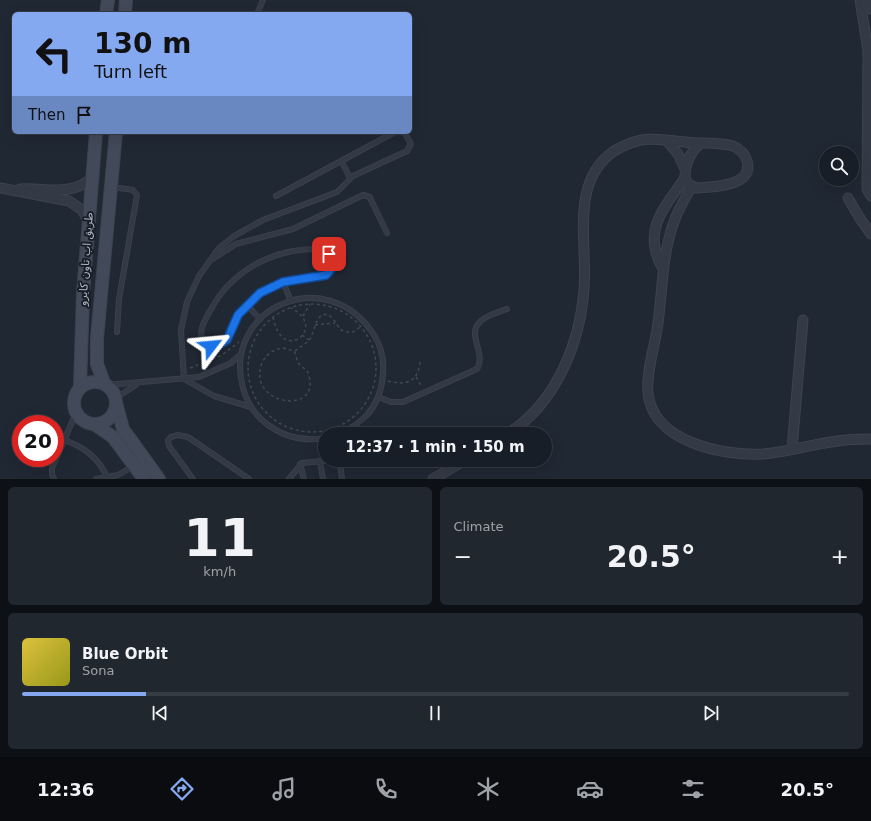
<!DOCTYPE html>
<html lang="en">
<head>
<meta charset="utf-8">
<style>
  :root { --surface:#181e27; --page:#21272f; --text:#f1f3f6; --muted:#9fa2a7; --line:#363c44; --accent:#84a9f0 }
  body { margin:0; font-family:"DejaVu Sans","Noto Sans Arabic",sans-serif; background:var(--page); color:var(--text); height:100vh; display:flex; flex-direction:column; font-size:15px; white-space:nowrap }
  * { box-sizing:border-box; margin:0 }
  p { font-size:13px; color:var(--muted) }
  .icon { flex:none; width:22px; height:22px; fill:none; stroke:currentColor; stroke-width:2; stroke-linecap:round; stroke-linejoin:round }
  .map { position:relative; height:479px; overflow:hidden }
  .sheet { display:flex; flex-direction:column; gap:8px; padding:8px; background:#0d1015; flex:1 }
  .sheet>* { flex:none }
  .hud { position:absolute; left:12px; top:12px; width:400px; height:122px; border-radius:6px; box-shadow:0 4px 16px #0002,0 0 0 1px var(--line); background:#84a9f0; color:#111; overflow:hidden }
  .fabs { position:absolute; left:819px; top:146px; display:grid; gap:8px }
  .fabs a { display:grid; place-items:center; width:40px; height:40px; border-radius:50%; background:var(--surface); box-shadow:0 4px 16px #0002,0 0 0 1px var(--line); font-size:20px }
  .speed { position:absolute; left:12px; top:415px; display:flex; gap:8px; font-size:20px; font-weight:700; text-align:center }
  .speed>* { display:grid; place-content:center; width:52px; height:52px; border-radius:50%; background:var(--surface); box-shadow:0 4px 16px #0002,0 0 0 1px var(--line); line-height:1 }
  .speed .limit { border:6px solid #d22; background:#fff; color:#111 }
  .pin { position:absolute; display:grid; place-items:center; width:34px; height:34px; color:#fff; margin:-17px; border-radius:8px; box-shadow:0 2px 6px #0006 }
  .me { position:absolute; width:44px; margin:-22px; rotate:61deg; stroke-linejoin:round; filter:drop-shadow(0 0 3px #0008) }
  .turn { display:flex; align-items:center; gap:14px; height:84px; padding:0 16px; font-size:18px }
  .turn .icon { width:52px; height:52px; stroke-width:2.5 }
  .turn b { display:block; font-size:28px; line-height:34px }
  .then { display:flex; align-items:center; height:38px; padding:0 16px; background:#0003; gap:8px; font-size:15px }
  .big { font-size:30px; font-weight:600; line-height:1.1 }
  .sheet .card { flex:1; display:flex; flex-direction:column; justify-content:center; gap:6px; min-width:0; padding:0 14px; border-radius:6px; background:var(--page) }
  .sheet .dial { align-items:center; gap:0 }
  .dial b { font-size:52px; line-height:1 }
  .song { display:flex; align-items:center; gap:12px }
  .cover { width:48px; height:48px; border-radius:6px; background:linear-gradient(135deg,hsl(50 70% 55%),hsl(60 70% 35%)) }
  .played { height:4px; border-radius:2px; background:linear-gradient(90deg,var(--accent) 15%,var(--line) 15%) }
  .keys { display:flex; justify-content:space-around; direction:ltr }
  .heat { display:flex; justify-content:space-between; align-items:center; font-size:22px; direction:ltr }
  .sheet .tiles { flex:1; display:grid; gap:8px; grid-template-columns:1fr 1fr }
  .card:last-child { grid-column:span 2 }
  .trip { position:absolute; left:318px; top:427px; width:234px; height:40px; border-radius:20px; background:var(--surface); box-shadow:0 4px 16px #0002,0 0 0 1px var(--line); font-weight:600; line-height:40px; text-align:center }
  .dock { display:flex; height:64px; justify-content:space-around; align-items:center; background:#0a0c10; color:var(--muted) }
  .dock .icon { width:28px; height:28px }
  .dock .on { color:var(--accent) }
  .dock b { font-size:18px; color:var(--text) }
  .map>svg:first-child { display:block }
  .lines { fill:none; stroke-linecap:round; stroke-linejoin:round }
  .lane-casing { stroke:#3d434f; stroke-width:6 }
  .street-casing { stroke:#3d434f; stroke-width:11 }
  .secondary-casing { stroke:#3d434f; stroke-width:14 }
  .path { stroke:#3b4c4e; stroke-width:1.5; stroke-dasharray:3 3; stroke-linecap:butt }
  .lane { stroke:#333a45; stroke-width:4.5 }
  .street { stroke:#333a45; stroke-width:9 }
  .secondary { stroke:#424958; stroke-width:12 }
  .route-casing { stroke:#114b97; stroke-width:10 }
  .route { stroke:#1a73e8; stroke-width:7 }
  .labels { text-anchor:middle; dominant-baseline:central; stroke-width:4; stroke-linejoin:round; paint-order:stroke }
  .street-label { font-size:11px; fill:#adb5c2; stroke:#191f29 }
</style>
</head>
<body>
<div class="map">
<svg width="871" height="479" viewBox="0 0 871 479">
  <rect width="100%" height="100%" fill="#202834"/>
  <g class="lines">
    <defs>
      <g id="lane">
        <polyline points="257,14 263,0"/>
        <polyline points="342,162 350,178"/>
        <polyline points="112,187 133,190 137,195 119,299 117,332"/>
        <polyline points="276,196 395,132"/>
        <path d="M 316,249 C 330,251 338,264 327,275 L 291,279 L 275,285 L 260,293 L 238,315 L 227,340 L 223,344 L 211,346 L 202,339 C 199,329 205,320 210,311 C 231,271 272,249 316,249 Z"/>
        <polyline points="211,260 236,244 293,229 363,195 370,197 371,200 387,233"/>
        <polyline points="283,282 291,301"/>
        <polyline points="247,305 260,319"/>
        <polyline points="184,379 181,330 187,302 199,276 219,248 234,236 263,220 337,192 353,176 407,151 411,144 404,132"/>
        <polyline points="184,379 214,396 251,407"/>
        <polyline points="107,385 199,377 231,363 241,354"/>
        <path d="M 378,397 L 391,402 L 403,402 L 477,369 C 487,353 465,334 481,321 C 487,315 499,312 507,309"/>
        <polyline points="116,398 136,385"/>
        <path d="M 325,438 C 304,442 285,437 268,425 C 256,416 247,403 243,388 C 221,308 327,261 374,335 C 389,358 385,395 367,415 C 359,423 350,429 340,434"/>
        <path d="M 64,440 C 84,447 98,457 107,477"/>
        <polyline points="320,461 323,479"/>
        <polyline points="300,464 304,479"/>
        <polyline points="54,479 52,474 52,468 76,413"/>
        <polyline points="96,479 118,475 133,466"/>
        <polyline points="193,479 169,446 168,440 171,437 178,435 188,437 249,479"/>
        <polyline points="289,479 302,463 333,460 340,464 342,479"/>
      </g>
      <g id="street">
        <polyline points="860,0 868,51 867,189 871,196"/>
        <polyline points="869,0 871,9"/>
        <polyline points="667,141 678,154 685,169"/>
        <path d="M 691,187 C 686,197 679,208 675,219 C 661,255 663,293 657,330 C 654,348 646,374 648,393 C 653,442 722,456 763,454 C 788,452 812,444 838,441 C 849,439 860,439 871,439"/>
        <polyline points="0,188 69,201 82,210 88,220"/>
        <path d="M 20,189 C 45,187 69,197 91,179"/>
        <polyline points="848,198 859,217 871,234"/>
        <path d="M 663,269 C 641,231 664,208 685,178"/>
        <path d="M 507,434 C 555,405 580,344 584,289 C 588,244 569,182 614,151 C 624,145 637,140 648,139 C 660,139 673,141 685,142 C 699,144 719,142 733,146 C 740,149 745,154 747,161 C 755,187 710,187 696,188 L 688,184 L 685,178 C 685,164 689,153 700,144"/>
        <polyline points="792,449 803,320"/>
        <polyline points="433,479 465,460"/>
      </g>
      <g id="secondary">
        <polyline points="106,14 108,0"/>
        <polyline points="125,14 126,0"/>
        <circle cx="95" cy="403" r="21"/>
        <polyline points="104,383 97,364 97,338 116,132"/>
        <polyline points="80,387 83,294 96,132"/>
        <polyline points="116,403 123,429 159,479"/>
        <polyline points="94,424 113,437 144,479"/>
      </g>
    </defs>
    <use href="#lane" class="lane-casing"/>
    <use href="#street" class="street-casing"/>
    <use href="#secondary" class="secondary-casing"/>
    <g class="path">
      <circle cx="312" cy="368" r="64"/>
      <polyline points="303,316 310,304"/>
      <path d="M 273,317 C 282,366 329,327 291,308"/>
      <polyline points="315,325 335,323"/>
      <polyline points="302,335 309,340"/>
      <path d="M 283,348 L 294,351 C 297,355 296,362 300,365 C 304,369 308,370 309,376 C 320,416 246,405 262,363 C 266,354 274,349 283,348 Z"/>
      <path d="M 295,351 C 300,347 306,344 310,339 C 315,332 316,308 330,316 C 336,320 337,329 345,332 L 353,332 L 360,327"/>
      <polyline points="190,368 222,355 239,342"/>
      <polyline points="416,377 422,387"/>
      <path d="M 388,381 C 406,386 418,382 420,362"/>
    </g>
    <use href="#lane" class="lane"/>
    <use href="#street" class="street"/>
    <use href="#secondary" class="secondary"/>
  </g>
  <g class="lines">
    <defs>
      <path id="route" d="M 211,346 L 217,346 L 227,340 L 238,315 L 260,293 L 283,282 L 326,275 C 333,269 334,262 329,254"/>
    </defs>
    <use href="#route" class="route-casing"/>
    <use href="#route" class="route"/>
  </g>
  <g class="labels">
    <g class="street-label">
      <text transform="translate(86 259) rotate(-86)">طريق اب تاون كايرو</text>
    </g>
  </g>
</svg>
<div class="fabs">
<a><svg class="icon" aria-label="search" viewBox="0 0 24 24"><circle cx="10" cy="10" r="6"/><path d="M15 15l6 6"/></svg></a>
</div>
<div class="speed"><div class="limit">20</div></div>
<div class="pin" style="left:329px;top:254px;background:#d93025"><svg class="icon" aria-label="arrive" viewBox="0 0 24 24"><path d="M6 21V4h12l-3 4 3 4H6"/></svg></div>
<svg class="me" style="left:211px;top:346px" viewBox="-20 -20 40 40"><path d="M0-17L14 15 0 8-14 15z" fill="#1a73e8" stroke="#fff" stroke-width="4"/></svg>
<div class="trip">12:37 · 1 min · 150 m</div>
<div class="hud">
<div class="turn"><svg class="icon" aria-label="left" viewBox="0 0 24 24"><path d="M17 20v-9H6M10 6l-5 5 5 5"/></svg><div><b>130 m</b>Turn left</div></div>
<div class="then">Then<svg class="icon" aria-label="arrive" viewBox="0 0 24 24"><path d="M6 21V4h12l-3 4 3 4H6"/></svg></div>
</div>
</div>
<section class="sheet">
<div class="tiles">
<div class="card dial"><b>11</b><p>km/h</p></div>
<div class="card"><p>Climate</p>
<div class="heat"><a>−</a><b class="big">20.5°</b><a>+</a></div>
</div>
<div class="card">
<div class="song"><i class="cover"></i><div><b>Blue Orbit</b><p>Sona</p></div></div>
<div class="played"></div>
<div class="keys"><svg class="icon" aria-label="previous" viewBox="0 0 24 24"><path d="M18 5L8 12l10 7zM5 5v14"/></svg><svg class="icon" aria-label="pause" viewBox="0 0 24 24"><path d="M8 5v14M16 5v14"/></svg><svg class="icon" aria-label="next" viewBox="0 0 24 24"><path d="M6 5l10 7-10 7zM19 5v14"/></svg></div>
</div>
</div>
</section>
<nav class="dock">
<b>12:36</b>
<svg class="icon on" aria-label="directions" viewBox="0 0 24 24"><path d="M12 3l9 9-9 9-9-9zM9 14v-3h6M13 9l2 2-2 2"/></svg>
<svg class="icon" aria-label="music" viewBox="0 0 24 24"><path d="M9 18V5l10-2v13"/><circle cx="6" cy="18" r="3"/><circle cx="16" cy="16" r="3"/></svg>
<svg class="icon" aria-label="phone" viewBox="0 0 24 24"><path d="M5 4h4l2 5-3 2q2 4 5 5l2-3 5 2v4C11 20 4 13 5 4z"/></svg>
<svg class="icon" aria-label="climate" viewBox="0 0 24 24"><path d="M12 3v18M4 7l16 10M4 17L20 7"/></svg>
<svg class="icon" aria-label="car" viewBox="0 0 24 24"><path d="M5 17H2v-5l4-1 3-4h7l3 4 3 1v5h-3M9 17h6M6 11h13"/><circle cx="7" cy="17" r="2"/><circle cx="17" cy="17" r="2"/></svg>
<svg class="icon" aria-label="filters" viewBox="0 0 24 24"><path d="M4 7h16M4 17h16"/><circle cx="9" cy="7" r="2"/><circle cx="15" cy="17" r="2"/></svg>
<b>20.5°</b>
</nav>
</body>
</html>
